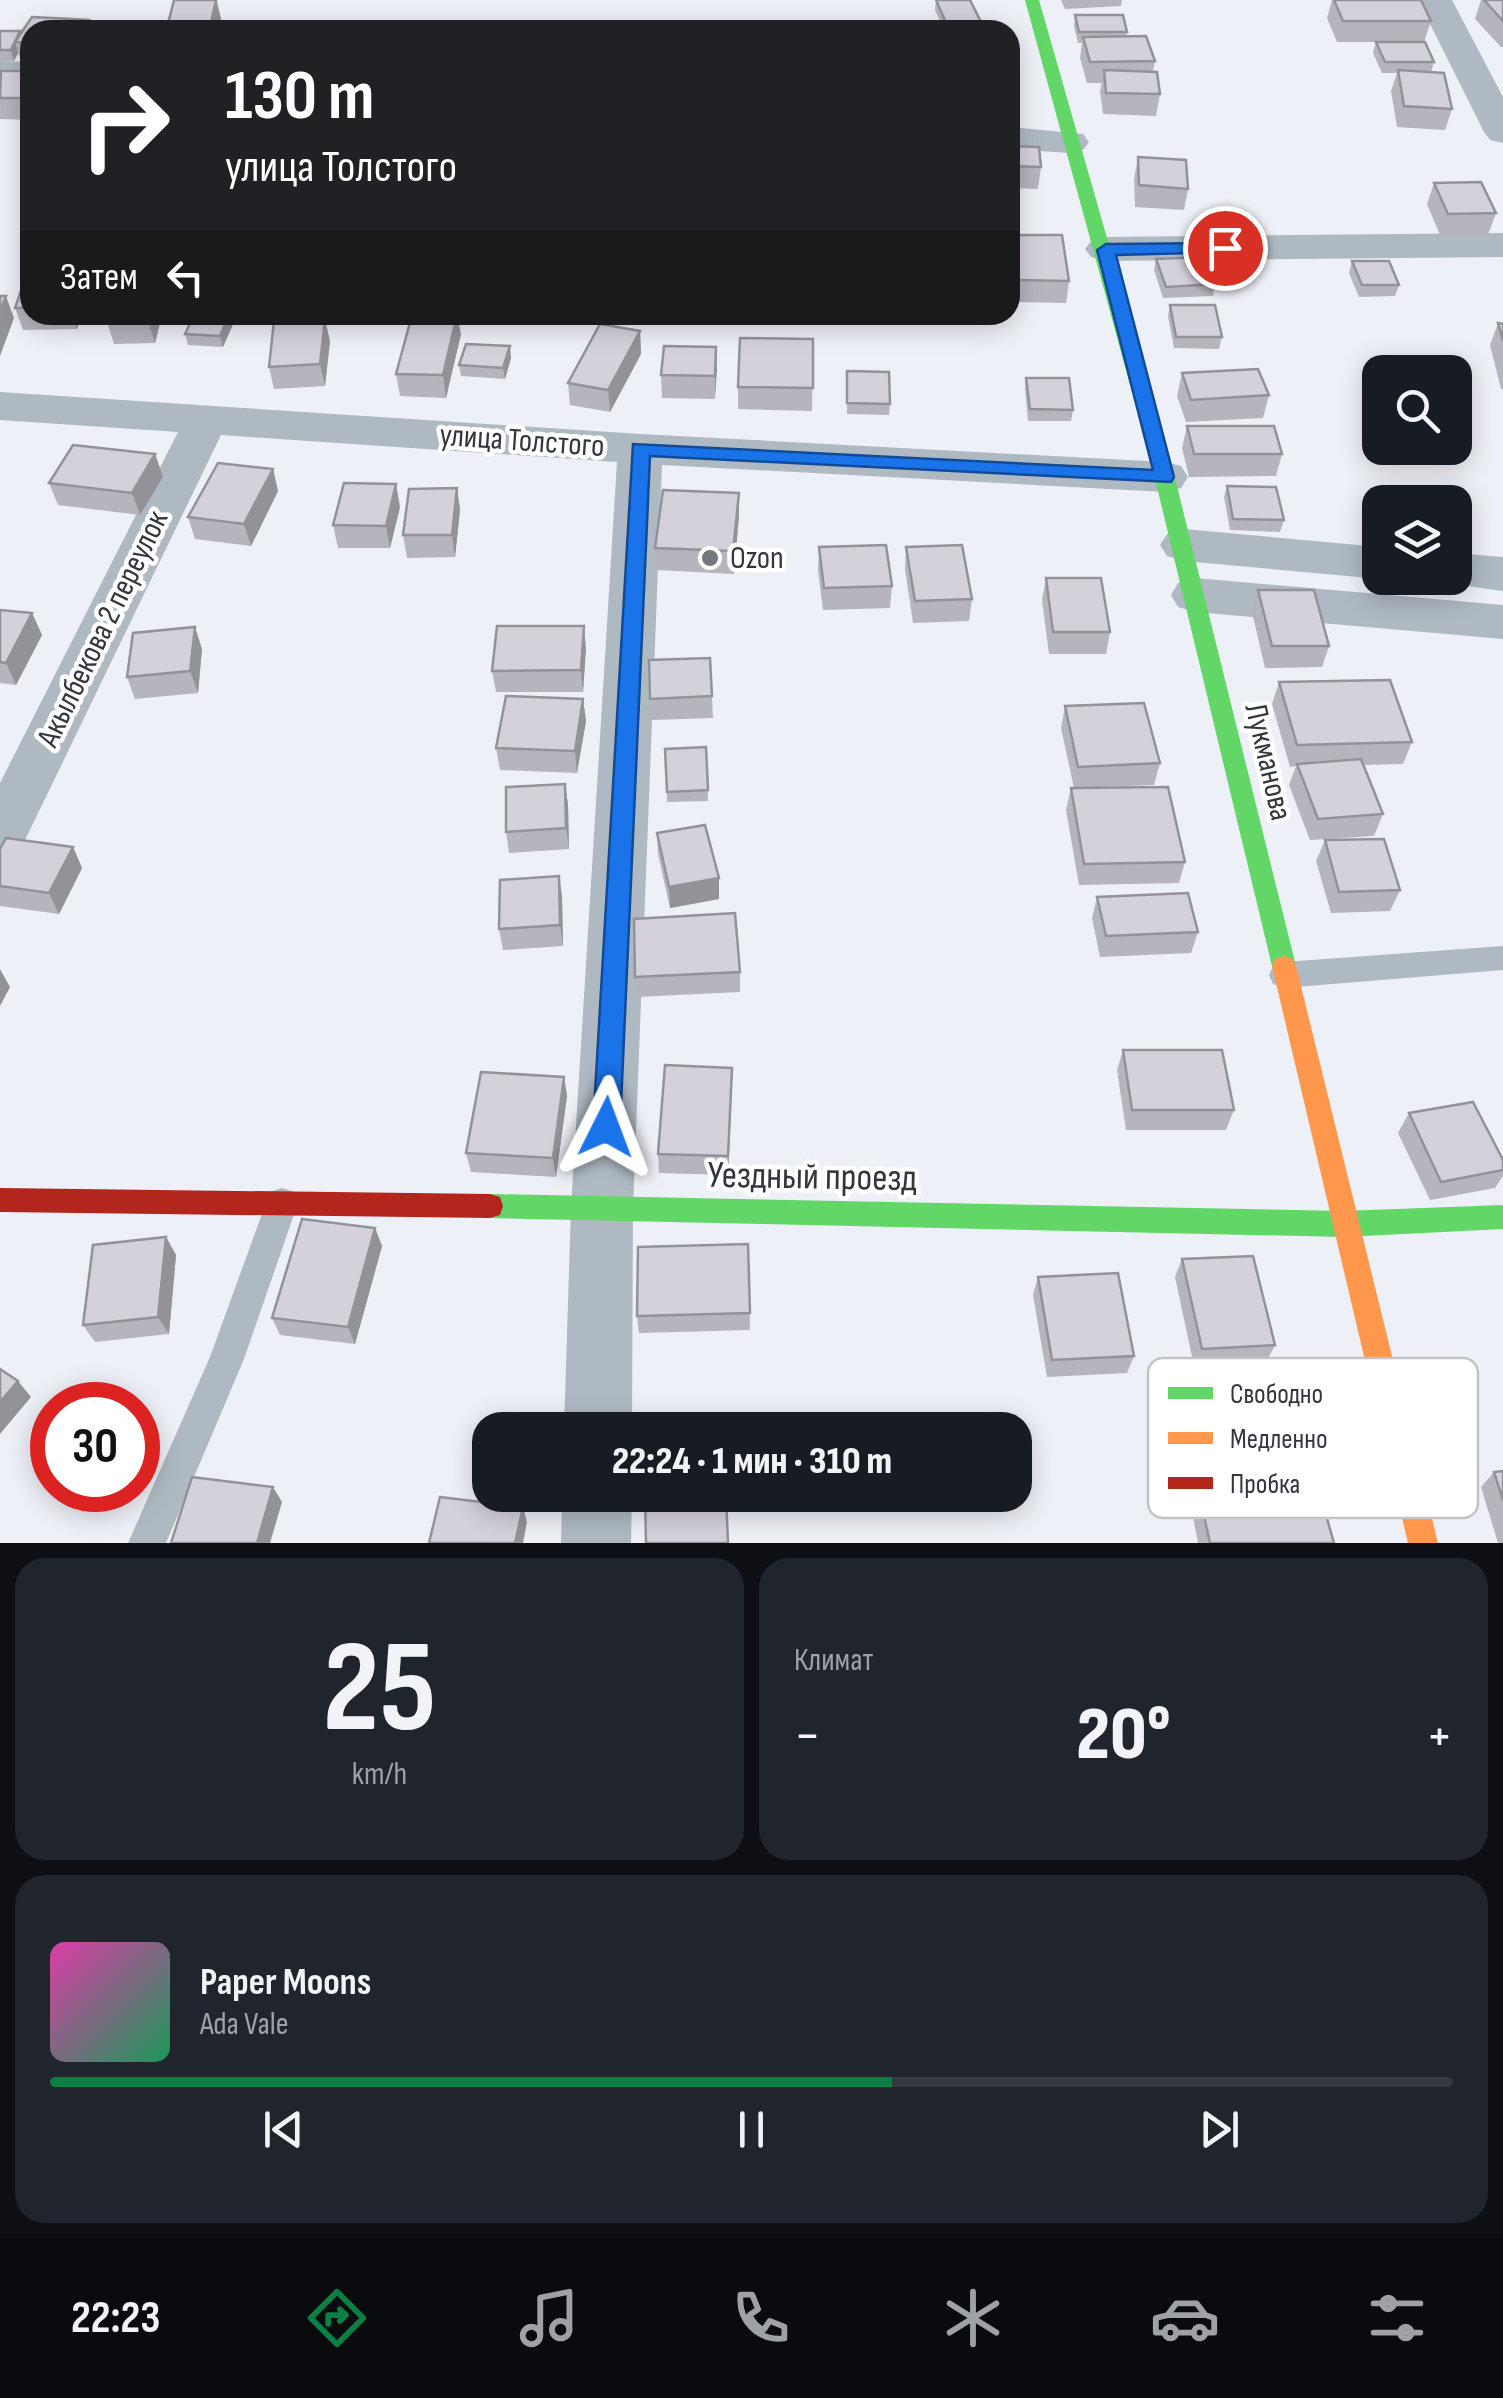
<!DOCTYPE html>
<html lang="ru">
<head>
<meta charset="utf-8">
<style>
  :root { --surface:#171b24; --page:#20242c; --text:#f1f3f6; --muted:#9ea1a6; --line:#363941; --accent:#0b8043 }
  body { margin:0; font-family:"Sofia Sans Condensed",sans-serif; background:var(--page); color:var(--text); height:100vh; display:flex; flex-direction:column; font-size:38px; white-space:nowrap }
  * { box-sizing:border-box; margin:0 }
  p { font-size:32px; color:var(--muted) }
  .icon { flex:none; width:55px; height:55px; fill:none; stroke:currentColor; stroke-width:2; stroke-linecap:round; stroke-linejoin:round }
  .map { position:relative; height:1543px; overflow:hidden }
  .side { display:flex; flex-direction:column; gap:15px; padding:15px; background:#0d0f14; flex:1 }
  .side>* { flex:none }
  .banner { position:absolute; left:20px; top:20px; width:1000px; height:305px; border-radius:30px; box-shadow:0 5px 25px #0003; background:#202124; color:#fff; overflow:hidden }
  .buttons { position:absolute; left:1362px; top:355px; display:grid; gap:20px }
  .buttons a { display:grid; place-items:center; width:110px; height:110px; border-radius:20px; background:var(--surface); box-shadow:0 5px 25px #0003; font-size:50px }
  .speed { position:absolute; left:30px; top:1382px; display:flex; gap:20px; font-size:50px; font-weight:700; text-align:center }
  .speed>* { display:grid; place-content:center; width:130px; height:130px; border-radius:50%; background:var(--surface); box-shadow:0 5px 25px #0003; line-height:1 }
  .speed .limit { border:15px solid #d22; background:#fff; color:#111 }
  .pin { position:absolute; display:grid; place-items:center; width:85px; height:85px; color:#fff; margin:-42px; border:5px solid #fff; border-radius:50%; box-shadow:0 2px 10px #0007 }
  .me { position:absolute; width:110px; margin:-55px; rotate:3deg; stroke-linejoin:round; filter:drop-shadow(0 0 8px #0008) }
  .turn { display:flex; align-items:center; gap:35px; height:210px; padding:0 40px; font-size:45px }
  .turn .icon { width:130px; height:130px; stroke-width:2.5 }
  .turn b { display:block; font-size:70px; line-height:85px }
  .then { display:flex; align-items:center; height:95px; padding:0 40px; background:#0003; gap:20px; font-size:38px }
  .big { font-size:75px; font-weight:800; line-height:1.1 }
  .side .widget { flex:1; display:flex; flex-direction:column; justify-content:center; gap:15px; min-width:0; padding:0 35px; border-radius:30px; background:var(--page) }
  .side .dial { align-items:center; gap:0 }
  .dial b { font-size:130px; line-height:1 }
  .song { display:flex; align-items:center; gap:30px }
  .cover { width:120px; height:120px; border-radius:15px; background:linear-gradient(135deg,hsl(320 70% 55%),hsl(150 70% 35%)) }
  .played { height:10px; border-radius:5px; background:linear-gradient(90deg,var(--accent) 60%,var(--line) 60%) }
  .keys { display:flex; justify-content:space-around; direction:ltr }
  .heat { display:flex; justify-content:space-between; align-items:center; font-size:55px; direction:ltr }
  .side .tiles { flex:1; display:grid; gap:15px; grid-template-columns:1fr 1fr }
  .widget:last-child { grid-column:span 2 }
  .trip { position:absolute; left:472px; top:1412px; width:560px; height:100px; border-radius:30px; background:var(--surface); box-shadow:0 5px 25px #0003; font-weight:800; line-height:100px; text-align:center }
  .tabs { display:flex; height:160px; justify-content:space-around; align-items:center; background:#090b0e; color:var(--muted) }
  .tabs .icon { width:70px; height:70px }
  .tabs .on { color:var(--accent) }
  .tabs b { font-size:45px; color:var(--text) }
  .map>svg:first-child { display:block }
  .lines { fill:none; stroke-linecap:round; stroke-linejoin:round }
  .lane { fill:#afb9c1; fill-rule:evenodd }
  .street { fill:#afb9c1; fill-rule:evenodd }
  .fast { fill:#63d668; fill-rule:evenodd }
  .slow { fill:#ff974d; fill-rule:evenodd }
  .jam { fill:#b3261e; fill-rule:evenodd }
  .wall { fill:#b6b4bc }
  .shaded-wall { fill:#949299 }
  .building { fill:#d4d1db; stroke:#949299; stroke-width:2.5 }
  .route { fill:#1a73e8; stroke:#114b97; stroke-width:2.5 }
  .poi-dot { fill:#75777f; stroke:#fff; stroke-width:4 }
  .labels { text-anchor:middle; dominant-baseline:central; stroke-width:9; stroke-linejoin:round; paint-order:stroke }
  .street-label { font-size:32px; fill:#34363f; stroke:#fff }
  .poi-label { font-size:32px; fill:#34363f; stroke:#fff; text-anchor:start }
  .near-street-label { font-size:38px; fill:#34363f; stroke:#fff }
  .key { fill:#fff; stroke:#c2c3c5; stroke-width:2.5 }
  .key-label { font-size:28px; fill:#34363f }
</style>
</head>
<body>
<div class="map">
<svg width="1503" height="1543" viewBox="0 0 1503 1543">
  <rect width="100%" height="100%" fill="#eef0f7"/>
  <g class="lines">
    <g class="lane">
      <polygon points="1503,946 1503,970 1284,988 1273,984 1269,975 1273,966 1284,962"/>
      <polygon points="282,1188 294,1192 298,1203 244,1359 166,1543 128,1543 210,1357 270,1192"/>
    </g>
    <g class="street">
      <polygon points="1418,0 1452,0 1503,97 1503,143 1490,140 1484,132"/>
      <polygon points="0,61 30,62 30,84 0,83"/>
      <polygon points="1010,127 1083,134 1089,142 1083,150 1070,153 1010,149"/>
      <polygon points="1503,233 1503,257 1105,261 1091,257 1085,249 1091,241 1105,237"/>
      <polygon points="0,392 640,434 1165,462 1181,466 1188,477 1181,488 1165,492 662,465 633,1207 632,1430 564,1430 571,1207 617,462 221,435 27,836 19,851 0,857 0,783 178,432 0,420"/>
      <polygon points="1184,529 1380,547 1380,578 1387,578 1380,579 1184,561 1167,556 1160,545 1167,534"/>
      <polygon points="1455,553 1503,557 1503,591 1438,582 1436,578 1455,578"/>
      <polygon points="1195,578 1503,605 1503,639 1195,612 1178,607 1171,595 1178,583"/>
      <polygon points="562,1495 632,1495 631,1543 561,1543"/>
    </g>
    <g class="fast">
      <polygon points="1025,0 1039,0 1171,462 1296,966 1293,973 1284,976 1275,973 1272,966 1151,462"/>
      <polygon points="490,1194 1343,1211 1503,1205 1503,1229 1343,1237 490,1218 480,1215 477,1206 480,1197"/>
    </g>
    <polygon class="slow" points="1284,956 1293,959 1296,966 1438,1543 1408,1543 1272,966 1275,959"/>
    <polygon class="jam" points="0,1188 490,1194 500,1197 503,1206 500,1215 490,1218 0,1212"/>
  </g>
  <g class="wall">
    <polygon points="174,0 217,0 221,19 219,30 170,30 168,24"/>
    <polygon points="936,0 981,22 980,30 944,30 935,10"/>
    <polygon points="1061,0 1122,0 1121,6 1065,9"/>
    <polygon points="1332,0 1421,0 1431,21 1424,42 1337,42 1327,18"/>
    <polygon points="1481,0 1503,0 1503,47 1501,47 1475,19"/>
    <polygon points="1075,15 1127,32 1126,36 1155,61 1153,71 1160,94 1156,116 1103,114 1100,91 1102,83 1087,83 1080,58 1082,43 1078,43 1074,26"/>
    <polygon points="30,30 30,64 22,63 18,53 14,61 0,61 0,31 21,33"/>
    <polygon points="1376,42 1434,62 1431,72 1452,109 1445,130 1397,127 1391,91 1397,73 1382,73 1373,53"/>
    <polygon points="30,71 30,120 0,119 0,72"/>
    <polygon points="1010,73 1013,98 1010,120"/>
    <polygon points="1010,146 1041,167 1038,189 1010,188"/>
    <polygon points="1138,157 1188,189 1184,210 1135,207 1134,179"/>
    <polygon points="1434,183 1496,213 1488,235 1440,235 1427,204"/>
    <polygon points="1010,235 1069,281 1066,303 1010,302"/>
    <polygon points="1156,259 1215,284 1213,296 1163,298 1154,270"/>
    <polygon points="1352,261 1399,285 1395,296 1359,297 1349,273"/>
    <polygon points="30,273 30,315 81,315 77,329 23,330 15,308"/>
    <polygon points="1170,305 1222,337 1219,349 1174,348 1168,316"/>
    <polygon points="162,315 155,343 114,344 107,322"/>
    <polygon points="194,315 237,315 223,347 188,345 185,334"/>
    <polygon points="346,315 388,315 385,325 348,324"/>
    <polygon points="1498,323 1503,324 1503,389 1501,389 1490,345"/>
    <polygon points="640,331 641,354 610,412 570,405 568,383"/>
    <polygon points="461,334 446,398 400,396 396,374"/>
    <polygon points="813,339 812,411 738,409 738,387"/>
    <polygon points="330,341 325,386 274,389 269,367"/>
    <polygon points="716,347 715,399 662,398 661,375"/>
    <polygon points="511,358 505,379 461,376 459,365"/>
    <polygon points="847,371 890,404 889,415 847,414"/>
    <polygon points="1182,373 1269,395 1263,418 1186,422 1177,396"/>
    <polygon points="1026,378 1073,410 1071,421 1028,421 1025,389"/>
    <polygon points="1187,426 1282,454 1276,476 1189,477 1182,448"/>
    <polygon points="155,454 163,477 140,515 58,505 49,483"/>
    <polygon points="273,469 278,491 251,546 195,539 188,517"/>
    <polygon points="1227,486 1284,520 1280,532 1230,530 1224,497"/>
    <polygon points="457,488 460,510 455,557 407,558 403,535"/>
    <polygon points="739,493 739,515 734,574 656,570 655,548"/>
    <polygon points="400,507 390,548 338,548 333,525"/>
    <polygon points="819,547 892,586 890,608 823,610 818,570"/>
    <polygon points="906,547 972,599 969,621 913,623 905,569"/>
    <polygon points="1046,578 1110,632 1106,654 1049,654 1042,600"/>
    <polygon points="1258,590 1329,646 1322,667 1265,668 1252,612"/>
    <polygon points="0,610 32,613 42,635 16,685 0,683"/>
    <polygon points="586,648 583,692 496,692 492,671"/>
    <polygon points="202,649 198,693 135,699 127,677"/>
    <polygon points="710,658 713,718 651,720 650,699"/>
    <polygon points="1279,682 1412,742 1403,764 1363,765 1383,814 1374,836 1310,840 1289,785 1296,766 1290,767 1272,704"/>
    <polygon points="583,699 586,721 577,773 500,770 496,748"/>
    <polygon points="1065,706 1160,763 1154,785 1074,788 1061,728"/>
    <polygon points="706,747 708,801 667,802 667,792"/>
    <polygon points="565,784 568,805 569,849 509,853 506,832"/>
    <polygon points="1071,788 1185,862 1179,883 1079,885 1066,810"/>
    <polygon points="657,833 719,878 719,899 670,908 658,854"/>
    <polygon points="1325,840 1400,890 1390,911 1331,913 1316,861"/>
    <polygon points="73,847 82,868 59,914 0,906 0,849"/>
    <polygon points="559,876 562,897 563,946 503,950 499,929"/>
    <polygon points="1097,897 1198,932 1191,953 1100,957 1092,918"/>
    <polygon points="740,972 740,992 637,997 635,977"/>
    <polygon points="1123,1050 1234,1110 1226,1130 1126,1130 1117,1070"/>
    <polygon points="732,1068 728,1175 659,1173 658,1154"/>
    <polygon points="564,1077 567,1096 556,1177 471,1172 466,1153"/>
    <polygon points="1409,1113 1503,1160 1503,1176 1495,1188 1430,1200 1398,1133"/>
    <polygon points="375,1228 382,1246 355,1344 280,1335 272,1318"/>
    <polygon points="166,1237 176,1255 169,1334 95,1342 83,1325"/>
    <polygon points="748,1244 750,1330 639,1333 637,1316"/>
    <polygon points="1182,1259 1275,1345 1266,1362 1194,1366 1175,1277"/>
    <polygon points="1038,1277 1134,1356 1127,1373 1047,1377 1033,1295"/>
    <polygon points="1503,1471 1503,1543 1498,1543 1481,1487 1494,1472"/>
    <polygon points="1201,1502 1334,1543 1198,1543 1193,1517"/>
  </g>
  <g class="shaded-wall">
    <polygon points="216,0 221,19 219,30 213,30 211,22"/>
    <polygon points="89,20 92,30 83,30"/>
    <polygon points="15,42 18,53 14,61 11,50"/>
    <polygon points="6,296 14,318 0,356 0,311"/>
    <polygon points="72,315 81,315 77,329"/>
    <polygon points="149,315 162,315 155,343 148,321"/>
    <polygon points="229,315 237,315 223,347 220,336"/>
    <polygon points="457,315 461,334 446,398 443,375"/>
    <polygon points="325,319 330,341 325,386 320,364"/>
    <polygon points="640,331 641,354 610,412 608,390"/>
    <polygon points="510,346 511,358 505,379 503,368"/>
    <polygon points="716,347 717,369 715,399 715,376"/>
    <polygon points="155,454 163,477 140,515 132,493"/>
    <polygon points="273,469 278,491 251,546 244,524"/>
    <polygon points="396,484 400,507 390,548 386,526"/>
    <polygon points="457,488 460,510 455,557 452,535"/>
    <polygon points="739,493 739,515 734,574 733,551"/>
    <polygon points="32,613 42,635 16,685 6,663"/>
    <polygon points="584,626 586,648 583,692 581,670"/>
    <polygon points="195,627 202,649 198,693 190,671"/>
    <polygon points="583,699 586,721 577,773 575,751"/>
    <polygon points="565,784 568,805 569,849 566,828"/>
    <polygon points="73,847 82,868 59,914 49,893"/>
    <polygon points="559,876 562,897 563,946 560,925"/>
    <polygon points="719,878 719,899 670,908 669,887"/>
    <polygon points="0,969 10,987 0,1006"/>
    <polygon points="732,1068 732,1087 728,1175 728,1156"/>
    <polygon points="564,1077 567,1096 556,1177 553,1158"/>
    <polygon points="375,1228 382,1246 355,1344 348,1327"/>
    <polygon points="166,1237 176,1255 169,1334 158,1317"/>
    <polygon points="18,1381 31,1397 0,1434 0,1402"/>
    <polygon points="273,1487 282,1502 270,1543 257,1543"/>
    <polygon points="523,1507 527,1522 523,1543 515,1543"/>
  </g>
  <g class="building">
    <polygon points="174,0 216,0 211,22 168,24"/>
    <polygon points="936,0 970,0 981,22 947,25"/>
    <polygon points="1334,0 1421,0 1431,21 1343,21"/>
    <polygon points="1484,0 1503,0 1503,21"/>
    <polygon points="1075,15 1123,15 1127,32 1079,32"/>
    <polygon points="32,17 89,20 83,30 30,30 30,43 15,42"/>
    <polygon points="0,31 20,31 11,50 0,50"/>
    <polygon points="1146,36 1155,61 1090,62 1083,37"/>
    <polygon points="1376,42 1425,42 1434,62 1385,62"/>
    <polygon points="1104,70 1157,72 1160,94 1106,93"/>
    <polygon points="1398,70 1444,73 1452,109 1404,106"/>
    <polygon points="1,71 30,71 29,98 0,98"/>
    <polygon points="1010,73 1011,73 1013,98 1010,98"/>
    <polygon points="1010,146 1039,147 1041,167 1010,166"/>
    <polygon points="1138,157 1186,160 1188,189 1139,185"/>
    <polygon points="1481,182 1496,213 1448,214 1434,183"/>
    <polygon points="1010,235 1062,235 1069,281 1010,280"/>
    <polygon points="1204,257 1215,284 1166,287 1156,259"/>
    <polygon points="1352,261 1389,261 1399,285 1362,285"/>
    <polygon points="27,273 30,273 30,308 15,308"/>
    <polygon points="0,296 6,296 0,311"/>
    <polygon points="1170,305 1215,305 1222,337 1176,337"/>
    <polygon points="109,315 149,315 148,321 107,322"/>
    <polygon points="194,315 229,315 220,336 185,334"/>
    <polygon points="412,315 457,315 443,375 396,374"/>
    <polygon points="325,319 320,364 269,367 274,321"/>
    <polygon points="1498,323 1503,324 1503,341"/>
    <polygon points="600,324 640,331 608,390 568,383"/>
    <polygon points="740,338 813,339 813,388 738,387"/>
    <polygon points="466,344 510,346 503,368 459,365"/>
    <polygon points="664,346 716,347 715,376 661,375"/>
    <polygon points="1258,369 1269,395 1191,400 1182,373"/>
    <polygon points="847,371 889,372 890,404 847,403"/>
    <polygon points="1026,378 1069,378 1073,410 1030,409"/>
    <polygon points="1187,426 1274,426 1282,454 1194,454"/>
    <polygon points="73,445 155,454 132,493 49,483"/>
    <polygon points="218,463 273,469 244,524 188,517"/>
    <polygon points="344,483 396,484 386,526 333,525"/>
    <polygon points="1227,486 1276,487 1284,520 1233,519"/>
    <polygon points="457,488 452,535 403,535 409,489"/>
    <polygon points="663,490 739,493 733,551 655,548"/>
    <polygon points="886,545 892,586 824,588 819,547"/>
    <polygon points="962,545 972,599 915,601 906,547"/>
    <polygon points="1046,578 1101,578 1110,632 1053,632"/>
    <polygon points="1258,590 1314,590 1329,646 1272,646"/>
    <polygon points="0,610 32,613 6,663 0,662"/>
    <polygon points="497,626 584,626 581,670 492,671"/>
    <polygon points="195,627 190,671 127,677 133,633"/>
    <polygon points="710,658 712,696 650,699 649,660"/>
    <polygon points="1390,680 1412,742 1297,745 1279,682"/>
    <polygon points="506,696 583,699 575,751 496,748"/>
    <polygon points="1144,703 1160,763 1078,767 1065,706"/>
    <polygon points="706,747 708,790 667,792 665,749"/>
    <polygon points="1361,759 1383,814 1318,819 1297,764"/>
    <polygon points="565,784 566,828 506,832 506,787"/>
    <polygon points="1168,787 1185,862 1084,864 1071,788"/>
    <polygon points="705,825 719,878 669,887 657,833"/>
    <polygon points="6,838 73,847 49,893 0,886 0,849"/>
    <polygon points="1384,839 1400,890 1339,892 1325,840"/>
    <polygon points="559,876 560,925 499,929 500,880"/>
    <polygon points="1188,893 1198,932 1106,936 1097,897"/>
    <polygon points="735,913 740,972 635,977 634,919"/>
    <polygon points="1123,1050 1222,1050 1234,1110 1132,1110"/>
    <polygon points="665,1065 732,1068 728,1156 658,1154"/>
    <polygon points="481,1072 564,1077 553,1158 466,1153"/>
    <polygon points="1473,1102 1503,1160 1503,1170 1441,1182 1409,1113"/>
    <polygon points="302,1219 375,1228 348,1327 272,1318"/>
    <polygon points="166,1237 158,1317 83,1325 93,1245"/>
    <polygon points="748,1244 750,1313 637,1316 638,1247"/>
    <polygon points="1253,1256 1275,1345 1202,1349 1182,1259"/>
    <polygon points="1118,1273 1134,1356 1052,1360 1038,1277"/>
    <polygon points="0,1369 18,1381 0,1402"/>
    <polygon points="1503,1471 1503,1500 1494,1472"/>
    <polygon points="192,1477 273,1487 257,1543 171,1543"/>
    <polygon points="1320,1494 1334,1543 1210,1543 1201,1502"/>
    <polygon points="645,1495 726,1495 728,1543 646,1543"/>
    <polygon points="440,1497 523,1507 515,1543 429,1543"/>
  </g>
  <polygon class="route" points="1225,243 1233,248 1231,252 1116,255 1174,477 1171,482 650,456 620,1127 616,1136 606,1139 597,1136 593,1127 633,444 1153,470 1097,250 1106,244"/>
  <circle class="poi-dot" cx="710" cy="558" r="10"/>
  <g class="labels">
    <g class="street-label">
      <text transform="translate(522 441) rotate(4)">улица Толстого</text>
      <text transform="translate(103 629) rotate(-64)">Акылбекова 2 переулок</text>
      <text transform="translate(1268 762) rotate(77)">Лукманова</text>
    </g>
    <g class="poi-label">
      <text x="730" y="558">Ozon</text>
    </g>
    <g class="near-street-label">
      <text transform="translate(812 1177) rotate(1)">Уездный проезд</text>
    </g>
  </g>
  <rect x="1148" y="1358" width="330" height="160" rx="15" class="key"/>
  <rect x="1168" y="1387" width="45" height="12" fill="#63d668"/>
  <rect x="1168" y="1432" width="45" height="12" fill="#ff974d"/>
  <rect x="1168" y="1477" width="45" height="12" fill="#b3261e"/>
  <g class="key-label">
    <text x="1230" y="1403">Свободно</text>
    <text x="1230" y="1448">Медленно</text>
    <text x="1230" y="1493">Пробка</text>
  </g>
</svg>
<div class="buttons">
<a><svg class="icon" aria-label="search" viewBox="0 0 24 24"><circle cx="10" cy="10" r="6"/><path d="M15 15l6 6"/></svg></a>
<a><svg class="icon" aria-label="layers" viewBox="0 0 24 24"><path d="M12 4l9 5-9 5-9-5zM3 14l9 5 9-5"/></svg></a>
</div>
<div class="speed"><div class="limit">30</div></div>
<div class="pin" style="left:1225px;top:248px;background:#d93025"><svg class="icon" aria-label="arrive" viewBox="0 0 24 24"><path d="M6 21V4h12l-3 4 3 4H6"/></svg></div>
<svg class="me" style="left:606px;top:1127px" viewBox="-20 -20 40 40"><path d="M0-17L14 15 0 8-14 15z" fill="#1a73e8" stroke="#fff" stroke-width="4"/></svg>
<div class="trip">22:24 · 1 мин · 310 m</div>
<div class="banner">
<div class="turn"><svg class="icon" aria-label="right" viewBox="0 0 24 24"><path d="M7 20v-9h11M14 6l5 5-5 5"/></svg><div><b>130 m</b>улица Толстого</div></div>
<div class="then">Затем<svg class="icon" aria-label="left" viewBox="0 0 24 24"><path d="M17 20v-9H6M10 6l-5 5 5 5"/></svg></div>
</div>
</div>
<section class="side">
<div class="tiles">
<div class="widget dial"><b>25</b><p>km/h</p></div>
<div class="widget"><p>Климат</p>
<div class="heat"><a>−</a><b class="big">20°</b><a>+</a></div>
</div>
<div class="widget">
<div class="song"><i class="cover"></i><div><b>Paper Moons</b><p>Ada Vale</p></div></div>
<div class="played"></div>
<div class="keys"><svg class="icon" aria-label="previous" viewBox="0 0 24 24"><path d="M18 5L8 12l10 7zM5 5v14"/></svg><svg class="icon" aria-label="pause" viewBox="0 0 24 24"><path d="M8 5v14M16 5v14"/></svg><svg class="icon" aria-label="next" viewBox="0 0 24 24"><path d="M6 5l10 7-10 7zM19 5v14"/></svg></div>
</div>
</div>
</section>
<nav class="tabs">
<b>22:23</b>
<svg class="icon on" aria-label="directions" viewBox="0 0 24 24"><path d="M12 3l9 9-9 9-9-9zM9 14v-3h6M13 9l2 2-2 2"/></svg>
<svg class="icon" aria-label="music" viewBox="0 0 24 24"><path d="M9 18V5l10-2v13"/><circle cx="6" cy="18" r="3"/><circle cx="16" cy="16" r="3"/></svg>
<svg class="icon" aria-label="phone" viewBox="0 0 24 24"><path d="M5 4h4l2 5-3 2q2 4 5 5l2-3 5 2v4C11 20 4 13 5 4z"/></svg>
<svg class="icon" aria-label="climate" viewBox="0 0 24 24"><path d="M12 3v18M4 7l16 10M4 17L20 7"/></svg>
<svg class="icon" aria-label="car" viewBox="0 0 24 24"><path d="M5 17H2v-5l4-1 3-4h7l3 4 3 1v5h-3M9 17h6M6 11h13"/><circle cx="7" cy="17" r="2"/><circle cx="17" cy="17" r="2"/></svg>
<svg class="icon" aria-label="filters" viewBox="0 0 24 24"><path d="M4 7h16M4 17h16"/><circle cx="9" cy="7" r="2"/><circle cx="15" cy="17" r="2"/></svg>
</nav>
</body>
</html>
